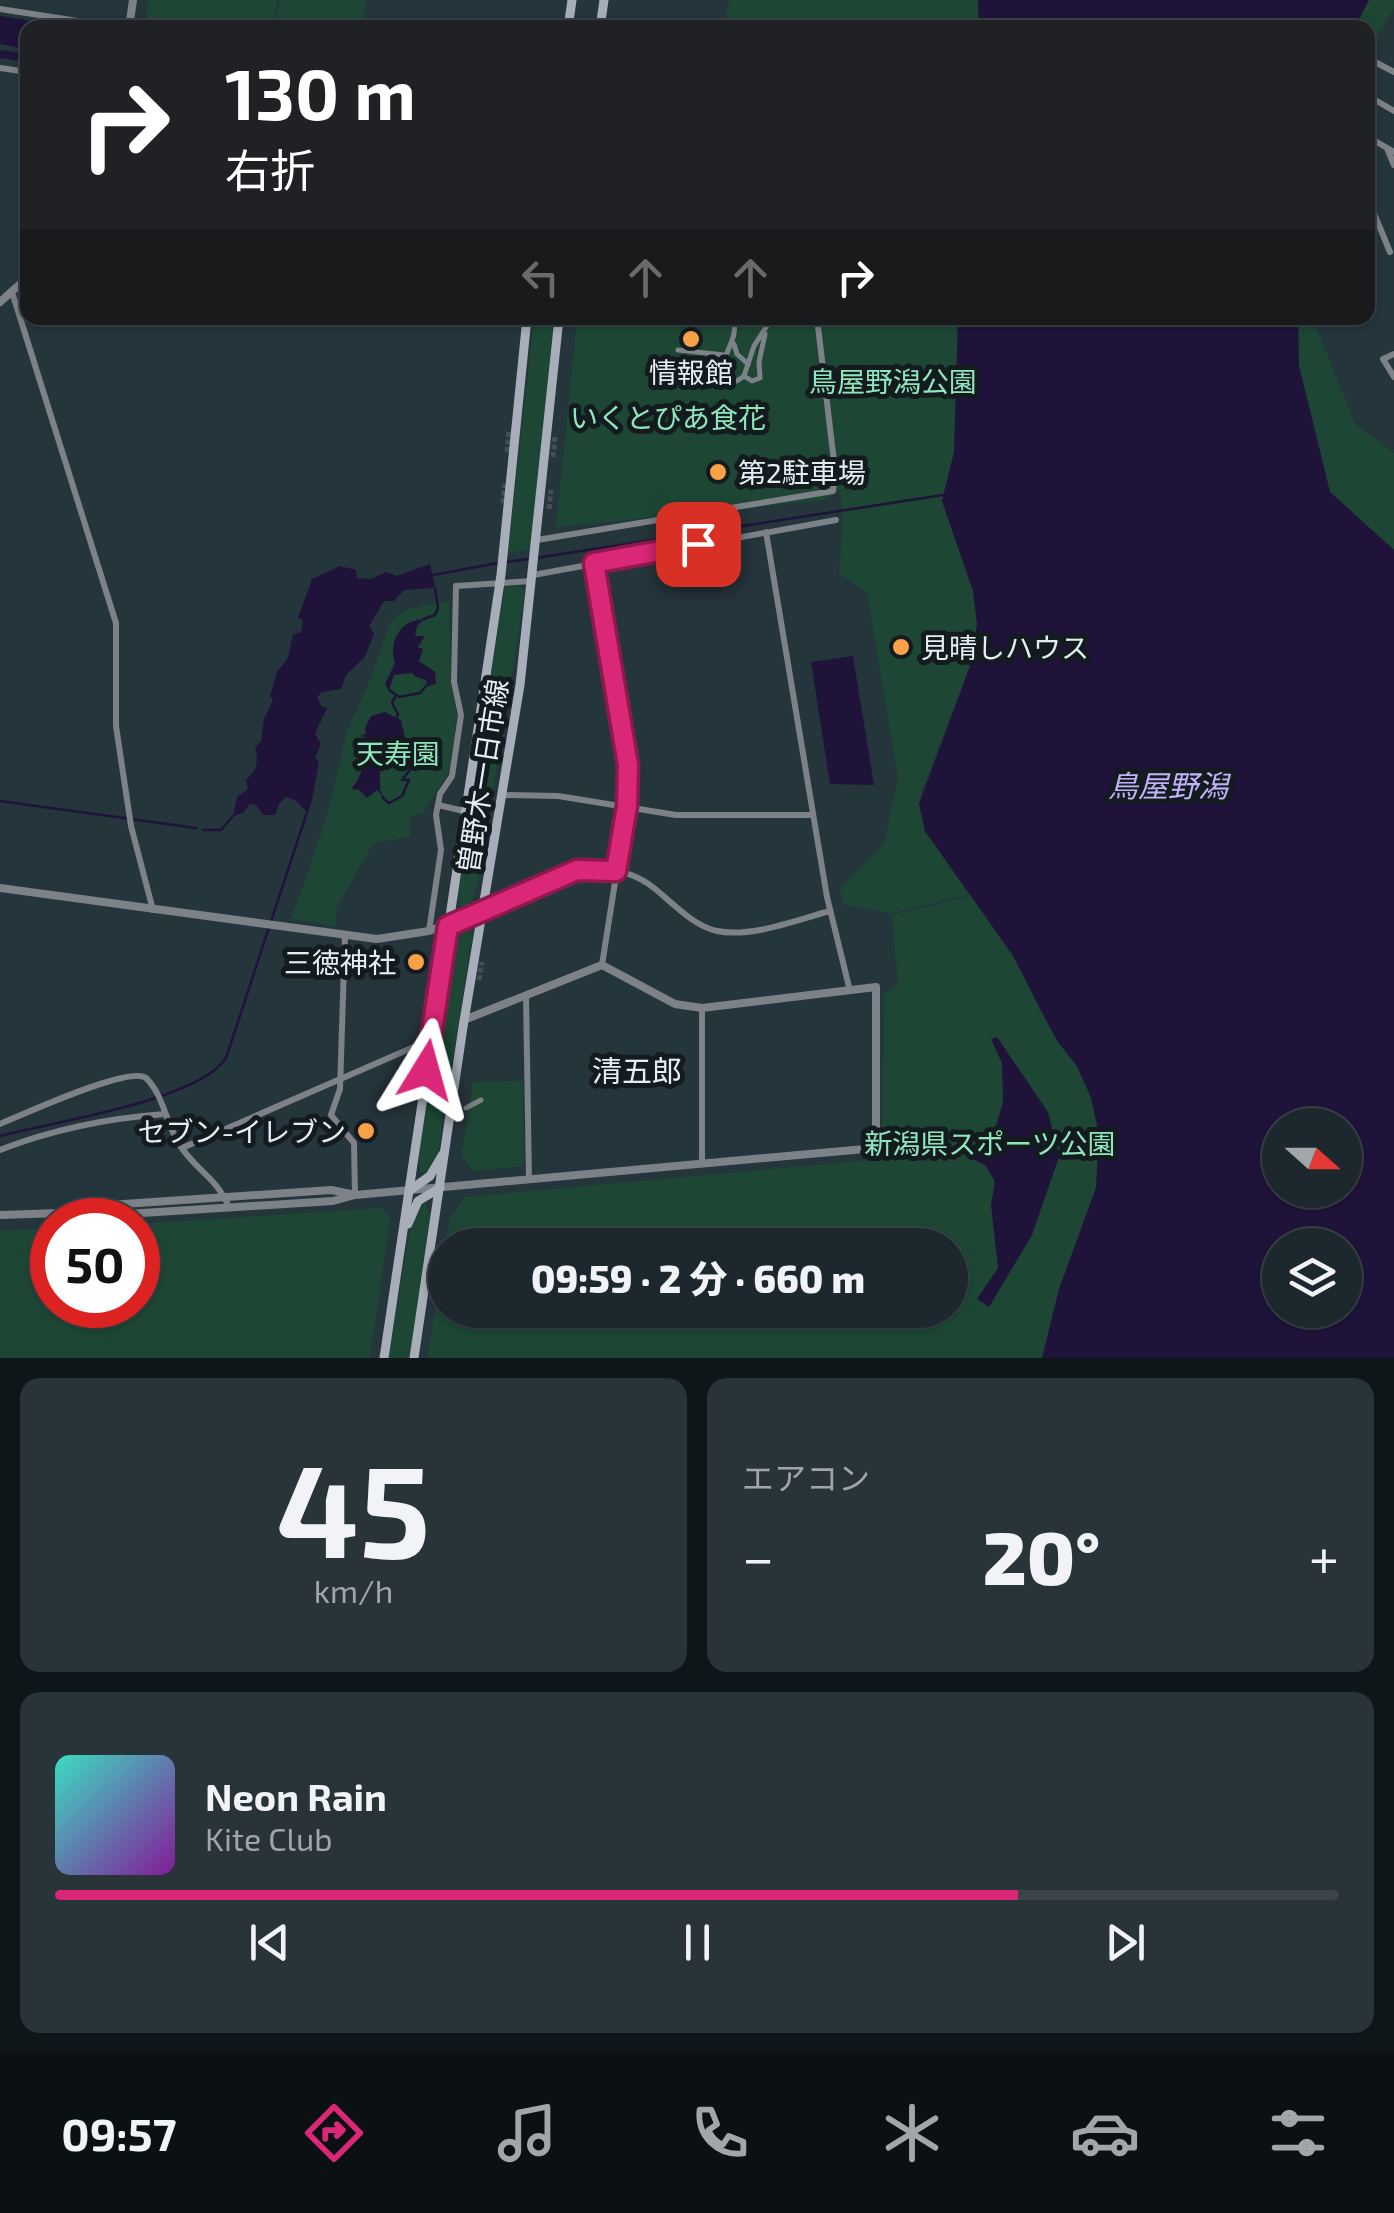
<!DOCTYPE html>
<html lang="ja">
<head>
<meta charset="utf-8">
<style>
  :root { --surface:#1c282d; --page:#293439; --text:#f1f3f6; --muted:#a0a6aa; --line:#3a4449; --accent:#db2777 }
  body { margin:0; font-family:"Exo 2","Noto Sans JP",sans-serif; background:var(--page); color:var(--text); height:100vh; display:flex; flex-direction:column; font-size:38px; white-space:nowrap }
  * { box-sizing:border-box; margin:0 }
  p { font-size:32px; color:var(--muted) }
  .icon { flex:none; width:55px; height:55px; fill:none; stroke:currentColor; stroke-width:2; stroke-linecap:round; stroke-linejoin:round }
  .map { position:relative; height:1358px; overflow:hidden }
  .side { display:flex; flex-direction:column; gap:20px; padding:20px; background:#0f1619; flex:1 }
  .side>* { flex:none }
  .hud { position:absolute; left:20px; top:20px; width:1355px; height:305px; border-radius:20px; box-shadow:0 2px 8px #0004,0 0 0 2px var(--line); background:#202124; color:#fff; overflow:hidden }
  .needle { width:65px; rotate:111deg }
  .controls { position:absolute; left:1262px; top:1108px; display:grid; gap:20px }
  .controls a { display:grid; place-items:center; width:100px; height:100px; border-radius:50%; background:var(--surface); box-shadow:0 2px 8px #0004,0 0 0 2px var(--line); font-size:50px }
  .speed { position:absolute; left:30px; top:1198px; display:flex; gap:20px; font-size:50px; font-weight:700; text-align:center }
  .speed>* { display:grid; place-content:center; width:130px; height:130px; border-radius:50%; background:var(--surface); box-shadow:0 2px 8px #0004,0 0 0 2px var(--line); line-height:1 }
  .speed .limit { border:15px solid #d22; background:#fff; color:#111 }
  .pin { position:absolute; display:grid; place-items:center; width:85px; height:85px; color:#fff; margin:-42px; border-radius:20px; box-shadow:0 5px 15px #0006 }
  .me { position:absolute; width:110px; margin:-55px; rotate:8deg; stroke-linejoin:round; filter:drop-shadow(0 0 8px #0008) }
  .turn { display:flex; align-items:center; gap:35px; height:210px; padding:0 40px; font-size:45px }
  .turn .icon { width:130px; height:130px; stroke-width:2.5 }
  .turn b { display:block; font-size:70px; line-height:85px }
  .lanes { display:flex; align-items:center; height:95px; padding:0 40px; background:#0003; justify-content:center; gap:50px; direction:ltr }
  .lanes .off { opacity:.35 }
  .big { font-size:75px; font-weight:800; line-height:1.1 }
  .side .widget { flex:1; display:flex; flex-direction:column; justify-content:center; gap:15px; min-width:0; padding:0 35px; border-radius:20px; background:var(--page) }
  .side .dial { align-items:center; gap:0 }
  .dial b { font-size:130px; line-height:1 }
  .song { display:flex; align-items:center; gap:30px }
  .cover { width:120px; height:120px; border-radius:15px; background:linear-gradient(135deg,hsl(170 70% 55%),hsl(290 70% 35%)) }
  .played { height:10px; border-radius:5px; background:linear-gradient(90deg,var(--accent) 75%,var(--line) 75%) }
  .keys { display:flex; justify-content:space-around; direction:ltr }
  .heat { display:flex; justify-content:space-between; align-items:center; font-size:55px; direction:ltr }
  .side .tiles { flex:1; display:grid; gap:20px; grid-template-columns:1fr 1fr }
  .widget:last-child { grid-column:span 2 }
  .trip { position:absolute; left:428px; top:1228px; width:540px; height:100px; border-radius:50px; background:var(--surface); box-shadow:0 2px 8px #0004,0 0 0 2px var(--line); font-weight:800; line-height:100px; text-align:center }
  .tab-bar { display:flex; height:160px; justify-content:space-around; align-items:center; background:#0b1012; color:var(--muted) }
  .tab-bar .icon { width:70px; height:70px }
  .tab-bar .active { color:var(--accent) }
  .tab-bar b { font-size:45px; color:var(--text) }
  .map>svg:first-child { display:block }
  .green { fill:#1d4734 }
  .water { fill:#1f133a; fill-rule:evenodd }
  .lines { fill:none; stroke-linecap:round; stroke-linejoin:round }
  .stream { stroke:#1f133a; stroke-width:2.5 }
  .canal { stroke:#1f133a; stroke-width:8 }
  .pedestrian-tunnel { stroke:#425157; stroke-width:5; stroke-dasharray:5 2.5; stroke-linecap:butt }
  .pedestrian { stroke:#7d8188; stroke-width:5 }
  .minor { stroke:#7d8188; stroke-width:6 }
  .tertiary { stroke:#7d8188; stroke-width:8 }
  .secondary { stroke:#a8aeb9; stroke-width:9 }
  .route-casing { stroke:#8e194d; stroke-width:25 }
  .route { stroke:#db2777; stroke-width:18 }
  .poi-dot { fill:#f7a148; stroke:#141b1f; stroke-width:4 }
  .labels { text-anchor:middle; dominant-baseline:central; stroke-width:10; stroke-linejoin:round; paint-order:stroke }
  .poi-label { font-size:28px; fill:#e4eef3; stroke:#141b1f; text-anchor:start }
  .park-label { font-size:28px; fill:#8fe5bc; stroke:#141b1f }
  .street-label { font-size:28px; fill:#e4eef3; stroke:#141b1f }
  .water-label { font-size:30px; font-style:italic; fill:#c2b2fa; stroke:#141b1f }
  .neighbourhood-label { font-size:30px; fill:#e4eef3; stroke:#141b1f }
</style>
</head>
<body>
<div class="map">
<svg width="1394" height="1358" viewBox="0 0 1394 1358">
  <rect width="100%" height="100%" fill="#25353c"/>
  <g class="green">
    <polygon points="149,0 277,0 273,27 201,27 146,19"/>
    <polygon points="280,0 366,0 362,27 275,27"/>
    <polygon points="729,0 978,0 979,27 724,28"/>
    <polygon points="1369,0 1394,0 1394,8 1368,50 1368,28 1355,28"/>
    <polygon points="534,318 554,318 530,550 508,553"/>
    <polygon points="577,318 958,318 954,452 942,501 973,591 977,624 970,666 921,792 925,831 969,895 891,913 844,905 839,890 884,843 898,779 867,593 839,573 843,516 840,491 823,500 556,527"/>
    <polygon points="1298,318 1312,318 1355,424 1394,453 1394,550 1330,492 1299,366"/>
    <polygon points="520,584 525,593 478,883 473,898 463,912 457,894 505,585"/>
    <polygon points="449,601 451,686 457,715 450,770 423,813 409,817 411,837 373,843 336,909 336,927 290,918 303,888 327,814 348,728 367,688 390,623 405,610"/>
    <polygon points="971,896 1021,969 1041,1013 1077,1066 1091,1098 1099,1134 1096,1188 1059,1289 1042,1358 427,1358 445,1250 445,1310 950,1310 950,1245 446,1245 450,1218 465,1197 882,1159 884,995 898,985 892,915"/>
    <path d="M 469,929 L 472,937 L 437,1158 L 426,1176 L 420,1171 L 419,1157 C 429,1085 435,1000 462,932 Z"/>
    <polygon points="523,1081 524,1166 473,1171 462,1155 473,1082"/>
    <polygon points="424,1200 431,1219 411,1358 388,1358 412,1219"/>
    <polygon points="382,1208 390,1219 370,1358 0,1358 0,1231 52,1228 52,1305 138,1305 138,1224"/>
  </g>
  <g class="water">
    <polygon points="978,0 1369,0 1355,27 979,28"/>
    <polygon points="0,16 7,17 72,27 28,28 27,49 0,44"/>
    <path d="M 958,318 L 1298,318 L 1299,366 L 1330,492 L 1394,550 L 1394,1358 L 1042,1358 L 1059,1289 L 1096,1188 L 1099,1134 L 1091,1098 L 1077,1066 L 1057,1041 L 1012,954 L 925,831 L 919,804 L 970,666 L 977,624 L 973,591 L 942,501 L 954,452 ZM 1280,1125 L 1345,1125 L 1345,1190 L 1280,1190 ZM 1280,1245 L 1345,1245 L 1345,1310 L 1280,1310 Z"/>
    <path d="M 430,564 L 435,588 L 404,590 L 394,601 L 384,601 L 369,626 L 374,634 L 365,657 L 346,675 L 341,689 L 322,692 L 317,697 L 321,706 L 327,708 L 315,734 L 321,744 L 315,758 L 319,761 L 312,801 L 306,811 L 296,801 L 286,797 L 279,804 L 275,815 L 263,815 L 256,805 L 250,804 L 243,813 L 233,816 L 237,797 L 248,789 L 246,780 C 257,770 259,761 255,748 L 261,741 L 264,719 L 273,700 L 270,696 L 277,672 L 288,658 L 293,634 L 301,632 L 303,620 L 298,618 L 312,579 L 340,566 L 356,570 L 357,578 L 371,579 L 386,572 L 397,576 Z"/>
    <path d="M 424,619 L 417,626 L 415,636 L 425,636 L 418,647 L 423,649 L 419,661 L 435,672 L 436,684 L 428,686 L 426,680 L 416,677 L 412,673 L 394,675 L 389,690 L 385,684 L 395,663 C 388,640 401,620 424,619 Z"/>
    <polygon points="853,656 874,785 830,784 811,662"/>
    <path d="M 385,712 L 401,720 L 405,738 L 400,753 L 390,755 L 380,764 L 380,790 L 384,797 L 377,790 L 367,798 L 359,790 L 351,789 C 363,777 363,759 371,744 L 369,738 L 360,736 L 366,734 L 365,728 L 371,716 Z"/>
    <polygon points="997,1037 1048,1112 1059,1157 1032,1235 989,1307 977,1299 998,1268 991,1205 995,1182 986,1166 968,1156 967,1151 996,1126 1003,1102 1002,1063 991,1039"/>
  </g>
  <g class="lines">
    <g class="stream">
      <polyline points="536,558 943,495"/>
      <polyline points="506,562 528,559"/>
      <polyline points="433,575 498,563"/>
      <polyline points="424,619 435,615 438,608 435,588"/>
      <polyline points="389,690 399,697 420,693 427,685"/>
      <polyline points="395,697 392,703 398,714 397,717"/>
      <polyline points="382,797 389,803 402,796 409,780 402,780 414,765 418,765 414,750 408,748 405,738"/>
      <polyline points="0,801 196,828"/>
      <polyline points="203,830 221,830 233,816"/>
      <path d="M 0,1136 C 52,1122 198,1101 226,1058 L 309,806"/>
    </g>
    <polyline class="canal" points="0,54 28,58"/>
    <g class="pedestrian-tunnel">
      <polyline points="507,452 509,430"/>
      <polyline points="553,457 555,435"/>
      <polyline points="503,503 505,484"/>
      <polyline points="549,509 551,490"/>
      <polyline points="434,972 437,954"/>
      <polyline points="479,980 482,962"/>
    </g>
    <g class="pedestrian">
      <polyline points="734,344 737,354 748,364"/>
      <polyline points="678,350 724,355"/>
      <polyline points="744,376 752,381 760,378 759,362 765,334"/>
      <polyline points="726,377 737,381 744,376 754,346 772,318"/>
      <path d="M 693,384 L 725,377 C 721,347 738,346 734,318"/>
      <polyline points="466,1108 481,1100"/>
    </g>
    <g class="minor">
      <polyline points="0,9 123,28"/>
      <polyline points="1375,62 1394,72"/>
      <polyline points="0,68 28,72"/>
      <polyline points="1368,96 1394,111"/>
      <polyline points="1368,137 1394,152"/>
      <polyline points="1387,148 1394,165"/>
      <polyline points="1368,199 1390,252"/>
      <polyline points="12,292 116,623 116,726 131,826 153,910"/>
      <polyline points="1394,354 1383,359 1394,377"/>
      <polyline points="766,532 827,897 850,991"/>
      <polyline points="537,540 833,491 835,470 817,318"/>
      <polyline points="594,563 627,765 627,806 602,965"/>
      <polyline points="533,575 836,520"/>
      <polyline points="502,795 558,796 676,815 812,815"/>
      <polyline points="438,805 464,811"/>
      <path d="M 483,911 C 534,889 601,845 654,888 C 673,903 693,926 717,931 C 752,938 796,920 830,911"/>
      <polyline points="429,931 441,850 436,815 440,794 452,776 461,715 454,682 456,586 531,581"/>
      <polyline points="345,935 340,1089 331,1115 354,1143 355,1195"/>
      <polyline points="526,995 529,1180"/>
      <polyline points="702,1008 702,1164"/>
      <path d="M 0,1124 C 22,1115 130,1065 146,1078 C 164,1095 167,1128 181,1147 C 199,1173 215,1176 229,1207"/>
      <polyline points="182,1148 430,1040"/>
      <path d="M 0,1150 C 51,1130 110,1118 165,1114"/>
    </g>
    <g class="tertiary">
      <polyline points="129,28 133,0"/>
      <polyline points="0,302 28,277"/>
      <polyline points="0,888 377,939 429,931 483,911"/>
      <polyline points="61,1213 79,1207 331,1190 351,1194"/>
      <polyline points="0,1215 61,1213 79,1217 333,1201 355,1195 876,1148 876,987 702,1008 675,1004 602,965 464,1020"/>
    </g>
    <g class="secondary">
      <polyline points="568,28 572,0"/>
      <polyline points="600,28 604,0"/>
      <polyline points="409,1191 430,1176 443,1154"/>
      <polyline points="408,1224 418,1201 440,1188"/>
      <polyline points="384,1358 501,575 527,318"/>
      <polyline points="414,1358 463,1027 520,685 559,318"/>
    </g>
  </g>
  <g class="lines">
    <defs>
      <polyline id="route" points="426,1070 448,926 577,870 616,871 627,806 628,765 594,563 698,544"/>
    </defs>
    <use href="#route" class="route-casing"/>
    <use href="#route" class="route"/>
  </g>
  <g class="poi-dot">
    <circle cx="691" cy="339" r="10"/>
    <circle cx="718" cy="472" r="10"/>
    <circle cx="901" cy="647" r="10"/>
    <circle cx="416" cy="962" r="10"/>
    <circle cx="366" cy="1131" r="10"/>
  </g>
  <g class="labels">
    <g class="poi-label">
      <text x="691" y="372" text-anchor="middle">情報館</text>
      <text x="738" y="472">第2駐車場</text>
      <text x="921" y="647">見晴しハウス</text>
      <text x="396" y="962" text-anchor="end">三徳神社</text>
      <text x="346" y="1131" text-anchor="end">セブン-イレブン</text>
    </g>
    <g class="park-label">
      <text x="893" y="381">鳥屋野潟公園</text>
      <text x="668" y="417">いくとぴあ食花</text>
      <text x="398" y="753">天寿園</text>
      <text x="990" y="1143">新潟県スポーツ公園</text>
    </g>
    <g class="street-label">
      <text transform="translate(482 776) rotate(-81)">曽野木一日市線</text>
    </g>
    <g class="water-label">
      <text x="1168" y="785">鳥屋野潟</text>
    </g>
    <g class="neighbourhood-label">
      <text x="637" y="1070">清五郎</text>
    </g>
  </g>
</svg>
<div class="controls">
<a><svg class="needle" viewBox="-14 -14 28 28"><path d="M0-13l5 13h-10z" fill="#e53935"/><path d="M0 13l5-13h-10z" fill="#a0a6aa"/></svg></a>
<a><svg class="icon" aria-label="layers" viewBox="0 0 24 24"><path d="M12 4l9 5-9 5-9-5zM3 14l9 5 9-5"/></svg></a>
</div>
<div class="speed"><div class="limit">50</div></div>
<div class="pin" style="left:698px;top:544px;background:#d93025"><svg class="icon" aria-label="arrive" viewBox="0 0 24 24"><path d="M6 21V4h12l-3 4 3 4H6"/></svg></div>
<svg class="me" style="left:426px;top:1070px" viewBox="-20 -20 40 40"><path d="M0-17L14 15 0 8-14 15z" fill="#db2777" stroke="#fff" stroke-width="4"/></svg>
<div class="trip">09:59 · 2 分 · 660 m</div>
<div class="hud">
<div class="turn"><svg class="icon" aria-label="right" viewBox="0 0 24 24"><path d="M7 20v-9h11M14 6l5 5-5 5"/></svg><div><b>130 m</b>右折</div></div>
<div class="lanes"><svg class="icon off" aria-label="left" viewBox="0 0 24 24"><path d="M17 20v-9H6M10 6l-5 5 5 5"/></svg><svg class="icon off" aria-label="ahead" viewBox="0 0 24 24"><path d="M12 20V5M6 11l6-6 6 6"/></svg><svg class="icon off" aria-label="ahead" viewBox="0 0 24 24"><path d="M12 20V5M6 11l6-6 6 6"/></svg><svg class="icon" aria-label="right" viewBox="0 0 24 24"><path d="M7 20v-9h11M14 6l5 5-5 5"/></svg></div>
</div>
</div>
<section class="side">
<div class="tiles">
<div class="widget dial"><b>45</b><p>km/h</p></div>
<div class="widget"><p>エアコン</p>
<div class="heat"><a>−</a><b class="big">20°</b><a>+</a></div>
</div>
<div class="widget">
<div class="song"><i class="cover"></i><div><b>Neon Rain</b><p>Kite Club</p></div></div>
<div class="played"></div>
<div class="keys"><svg class="icon" aria-label="previous" viewBox="0 0 24 24"><path d="M18 5L8 12l10 7zM5 5v14"/></svg><svg class="icon" aria-label="pause" viewBox="0 0 24 24"><path d="M8 5v14M16 5v14"/></svg><svg class="icon" aria-label="next" viewBox="0 0 24 24"><path d="M6 5l10 7-10 7zM19 5v14"/></svg></div>
</div>
</div>
</section>
<nav class="tab-bar">
<b>09:57</b>
<svg class="icon active" aria-label="directions" viewBox="0 0 24 24"><path d="M12 3l9 9-9 9-9-9zM9 14v-3h6M13 9l2 2-2 2"/></svg>
<svg class="icon" aria-label="music" viewBox="0 0 24 24"><path d="M9 18V5l10-2v13"/><circle cx="6" cy="18" r="3"/><circle cx="16" cy="16" r="3"/></svg>
<svg class="icon" aria-label="phone" viewBox="0 0 24 24"><path d="M5 4h4l2 5-3 2q2 4 5 5l2-3 5 2v4C11 20 4 13 5 4z"/></svg>
<svg class="icon" aria-label="climate" viewBox="0 0 24 24"><path d="M12 3v18M4 7l16 10M4 17L20 7"/></svg>
<svg class="icon" aria-label="car" viewBox="0 0 24 24"><path d="M5 17H2v-5l4-1 3-4h7l3 4 3 1v5h-3M9 17h6M6 11h13"/><circle cx="7" cy="17" r="2"/><circle cx="17" cy="17" r="2"/></svg>
<svg class="icon" aria-label="filters" viewBox="0 0 24 24"><path d="M4 7h16M4 17h16"/><circle cx="9" cy="7" r="2"/><circle cx="15" cy="17" r="2"/></svg>
</nav>
</body>
</html>
